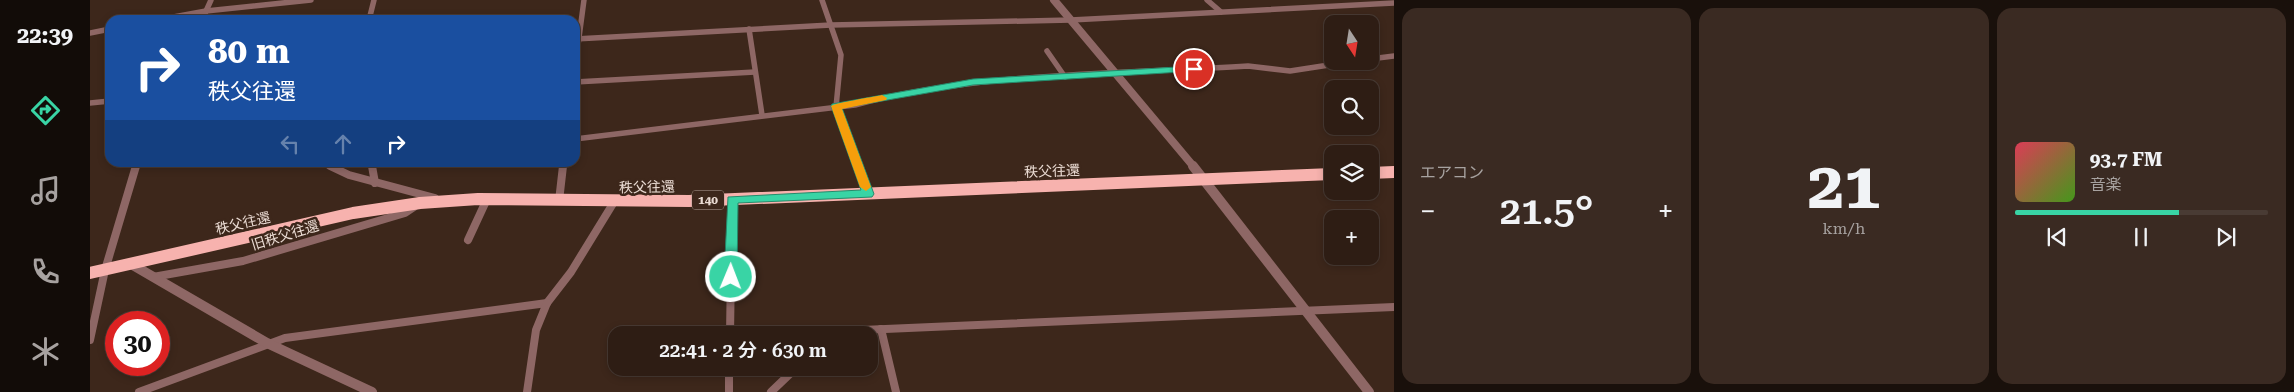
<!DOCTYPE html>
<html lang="ja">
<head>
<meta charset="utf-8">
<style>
  :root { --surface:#2e1d14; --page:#3a2a22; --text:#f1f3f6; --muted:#a7a2a0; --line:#493b34; --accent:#39d4a5 }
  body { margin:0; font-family:"Roboto Serif","Noto Sans JP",serif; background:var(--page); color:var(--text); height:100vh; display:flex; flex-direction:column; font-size:19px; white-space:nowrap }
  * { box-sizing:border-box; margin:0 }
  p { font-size:16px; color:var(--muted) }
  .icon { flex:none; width:28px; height:28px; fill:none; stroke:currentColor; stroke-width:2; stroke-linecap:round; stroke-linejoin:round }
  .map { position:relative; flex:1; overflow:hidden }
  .details { display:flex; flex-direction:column; gap:8px; padding:8px; background:#19100b; width:900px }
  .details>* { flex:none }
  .top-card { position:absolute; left:15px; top:15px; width:475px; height:152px; border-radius:15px; box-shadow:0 2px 8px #0003,0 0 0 1px var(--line); background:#1a4fa0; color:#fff; overflow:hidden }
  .needle { width:32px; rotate:168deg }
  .buttons { position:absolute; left:1234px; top:15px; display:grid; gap:10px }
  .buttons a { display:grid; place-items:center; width:55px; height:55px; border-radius:10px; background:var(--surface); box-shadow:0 2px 8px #0003,0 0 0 1px var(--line); font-size:25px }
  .speed { position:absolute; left:15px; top:311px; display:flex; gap:10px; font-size:25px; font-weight:700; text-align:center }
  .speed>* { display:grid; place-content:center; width:65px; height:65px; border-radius:50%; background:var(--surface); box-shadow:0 2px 8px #0003,0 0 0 1px var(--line); line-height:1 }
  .speed .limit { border:8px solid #d22; background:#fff; color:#111 }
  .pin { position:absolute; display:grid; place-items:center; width:42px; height:42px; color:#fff; margin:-21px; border:2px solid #fff; border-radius:50%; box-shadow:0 1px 5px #0007 }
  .me { position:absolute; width:55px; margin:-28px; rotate:1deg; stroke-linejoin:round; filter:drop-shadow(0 0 4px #0008) }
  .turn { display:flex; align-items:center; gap:18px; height:105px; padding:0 20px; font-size:22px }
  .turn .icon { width:65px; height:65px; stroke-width:2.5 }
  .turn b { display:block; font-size:35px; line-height:42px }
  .lanes { display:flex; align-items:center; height:48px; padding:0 20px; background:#0003; justify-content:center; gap:25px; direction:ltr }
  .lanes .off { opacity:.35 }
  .big { font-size:38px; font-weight:600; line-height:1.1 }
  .details .widget { flex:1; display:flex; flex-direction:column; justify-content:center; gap:8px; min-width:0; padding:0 18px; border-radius:15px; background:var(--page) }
  .details .dial { align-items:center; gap:0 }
  .dial b { font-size:65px; line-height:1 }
  .song { display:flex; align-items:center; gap:15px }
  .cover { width:60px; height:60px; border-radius:8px; background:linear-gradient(135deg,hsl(350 70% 55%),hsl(100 70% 35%)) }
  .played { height:5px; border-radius:2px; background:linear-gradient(90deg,var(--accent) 65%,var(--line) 65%) }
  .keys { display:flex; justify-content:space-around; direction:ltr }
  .heat { display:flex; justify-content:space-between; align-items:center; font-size:28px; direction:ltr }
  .details .tiles { flex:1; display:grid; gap:8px; grid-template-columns:repeat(3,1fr) }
  .trip { position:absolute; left:518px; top:326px; width:270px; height:50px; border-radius:15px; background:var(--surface); box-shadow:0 2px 8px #0003,0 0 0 1px var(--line); font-weight:600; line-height:50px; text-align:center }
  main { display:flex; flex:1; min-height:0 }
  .dock { display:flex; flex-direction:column; width:90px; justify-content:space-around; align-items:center; background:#120c08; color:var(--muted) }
  .dock .icon { width:35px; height:35px }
  .dock .on { color:var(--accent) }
  .dock b { font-size:22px; color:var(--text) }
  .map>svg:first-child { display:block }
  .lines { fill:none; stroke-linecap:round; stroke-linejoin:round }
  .minor-far1 { stroke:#8e6765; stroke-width:5.5 }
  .minor { stroke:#8e6765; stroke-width:8 }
  .tertiary-far1 { stroke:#8e6765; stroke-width:8 }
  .tertiary { stroke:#8e6765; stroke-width:10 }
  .trunk { stroke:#f7b2ae; stroke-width:12 }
  .route { fill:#39d4a5; stroke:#258a6b }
  .slow { fill:#f59e0b }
  .labels { text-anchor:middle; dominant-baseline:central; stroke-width:5; stroke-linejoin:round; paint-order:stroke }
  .shield { fill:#3d271b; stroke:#b6a59c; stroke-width:1 }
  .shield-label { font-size:12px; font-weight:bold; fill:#eadbd3 }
  .street-label { font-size:14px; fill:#eadbd3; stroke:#3d271b }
</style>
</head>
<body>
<main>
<nav class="dock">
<b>22:39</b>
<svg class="icon on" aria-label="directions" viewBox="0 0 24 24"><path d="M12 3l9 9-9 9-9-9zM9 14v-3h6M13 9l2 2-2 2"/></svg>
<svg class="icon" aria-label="music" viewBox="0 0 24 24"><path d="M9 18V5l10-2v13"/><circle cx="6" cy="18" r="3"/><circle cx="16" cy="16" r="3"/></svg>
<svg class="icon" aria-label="phone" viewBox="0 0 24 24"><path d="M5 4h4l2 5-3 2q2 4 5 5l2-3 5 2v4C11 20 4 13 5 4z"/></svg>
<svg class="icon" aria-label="climate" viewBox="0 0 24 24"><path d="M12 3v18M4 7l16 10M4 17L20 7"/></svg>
</nav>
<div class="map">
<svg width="1304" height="392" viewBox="0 0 1304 392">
  <rect width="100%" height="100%" fill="#3d271b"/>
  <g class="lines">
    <g class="minor-far1">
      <polyline points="732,0 751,55 746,107 768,167"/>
      <polyline points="1117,0 1131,12"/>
      <polyline points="67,20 116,11 221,0"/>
      <polyline points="112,20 121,0"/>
      <polyline points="279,20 284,0"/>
      <polyline points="659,29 672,115"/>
      <polyline points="0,33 20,29"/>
      <polyline points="485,39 741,25 981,20 1304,3"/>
      <polyline points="957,51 975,77"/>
      <polyline points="1280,59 1304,56"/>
      <polyline points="485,68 494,0"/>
      <polyline points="485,82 665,72"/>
      <polyline points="0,103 20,101"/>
      <path d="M 485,139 L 765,105 C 890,72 1029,74 1158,66 L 1200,71 L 1265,61"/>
      <polyline points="231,162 243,167"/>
      <polyline points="281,162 282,167"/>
      <polyline points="45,167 47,162"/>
      <polyline points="472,167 473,162"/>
    </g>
    <g class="minor">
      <polyline points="240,166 259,175 345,198"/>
      <polyline points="282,166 285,183"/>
      <polyline points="768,166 778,194"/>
      <polyline points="469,201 473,166"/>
      <polyline points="378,240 397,199"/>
      <polyline points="63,277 153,261 315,213 324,207"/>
      <polyline points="791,329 806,392"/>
      <polyline points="640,335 642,200"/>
      <polyline points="744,335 749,331 1304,307"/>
      <polyline points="0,340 15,270 46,166"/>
      <polyline points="639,368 639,392"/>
      <polyline points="49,392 195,338 457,303"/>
      <polyline points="437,392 446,330 457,303 481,272 524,202"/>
      <polyline points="681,392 706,368"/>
    </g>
    <polyline class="tertiary-far1" points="964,0 1104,167"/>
    <g class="tertiary">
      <polyline points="1103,166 1279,392"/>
      <polyline points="41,264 177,343 282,392"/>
    </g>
    <g class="trunk">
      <polyline points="1280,173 1304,172"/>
      <polyline points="0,273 263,213 330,203 388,199 599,201 1242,174"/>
    </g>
  </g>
  <polygon class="route" points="1104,66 1107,67 1107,71 883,85 752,108 784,194 782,197 648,203 647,277 641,282 634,277 638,197 771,190 741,106 742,104 883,79"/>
  <path class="slow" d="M 792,95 L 797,98 L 796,100 L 752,109 L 781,187 L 776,191 L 770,187 L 741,106 C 745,103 783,97 792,95 Z"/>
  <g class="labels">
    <rect class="shield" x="602" y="190.5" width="32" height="19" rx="4"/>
    <g class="shield-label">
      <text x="618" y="200">140</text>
    </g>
    <g class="street-label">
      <text transform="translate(962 171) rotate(-2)">秩父往還</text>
      <text transform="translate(557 187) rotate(-1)">秩父往還</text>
      <text transform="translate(153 223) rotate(-13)">秩父往還</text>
      <text transform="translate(195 235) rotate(-17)">旧秩父往還</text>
    </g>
  </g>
</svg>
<div class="buttons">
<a><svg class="needle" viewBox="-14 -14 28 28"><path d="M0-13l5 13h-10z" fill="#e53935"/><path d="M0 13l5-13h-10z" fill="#a7a2a0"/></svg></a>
<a><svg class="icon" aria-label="search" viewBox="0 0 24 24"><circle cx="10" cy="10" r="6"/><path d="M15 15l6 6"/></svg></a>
<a><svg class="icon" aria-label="layers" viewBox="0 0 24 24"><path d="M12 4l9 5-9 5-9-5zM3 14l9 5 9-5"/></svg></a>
<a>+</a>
</div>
<div class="speed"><div class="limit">30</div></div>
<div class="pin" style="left:1104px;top:69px;background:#d93025"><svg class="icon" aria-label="arrive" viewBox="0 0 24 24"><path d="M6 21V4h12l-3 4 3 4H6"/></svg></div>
<svg class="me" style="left:641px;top:277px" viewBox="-20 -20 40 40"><circle r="17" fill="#39d4a5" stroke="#fff" stroke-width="3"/><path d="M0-11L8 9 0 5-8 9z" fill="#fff"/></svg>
<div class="trip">22:41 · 2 分 · 630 m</div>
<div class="top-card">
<div class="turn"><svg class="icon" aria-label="right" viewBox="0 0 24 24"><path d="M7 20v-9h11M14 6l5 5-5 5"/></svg><div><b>80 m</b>秩父往還</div></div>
<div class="lanes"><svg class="icon off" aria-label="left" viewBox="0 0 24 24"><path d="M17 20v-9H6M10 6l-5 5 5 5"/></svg><svg class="icon off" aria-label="ahead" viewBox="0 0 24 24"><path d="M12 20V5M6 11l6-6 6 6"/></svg><svg class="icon" aria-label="right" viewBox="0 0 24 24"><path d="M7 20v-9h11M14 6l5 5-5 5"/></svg></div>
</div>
</div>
<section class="details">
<div class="tiles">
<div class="widget"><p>エアコン</p>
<div class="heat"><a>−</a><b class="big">21.5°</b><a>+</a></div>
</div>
<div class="widget dial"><b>21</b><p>km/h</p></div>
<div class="widget">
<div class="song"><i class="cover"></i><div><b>93.7 FM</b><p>音楽</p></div></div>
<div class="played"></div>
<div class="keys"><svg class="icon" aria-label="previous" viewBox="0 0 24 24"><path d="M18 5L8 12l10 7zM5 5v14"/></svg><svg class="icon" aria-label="pause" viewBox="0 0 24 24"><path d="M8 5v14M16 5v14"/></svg><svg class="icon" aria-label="next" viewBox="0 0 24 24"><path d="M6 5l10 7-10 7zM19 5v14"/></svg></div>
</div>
</div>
</section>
</main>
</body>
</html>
